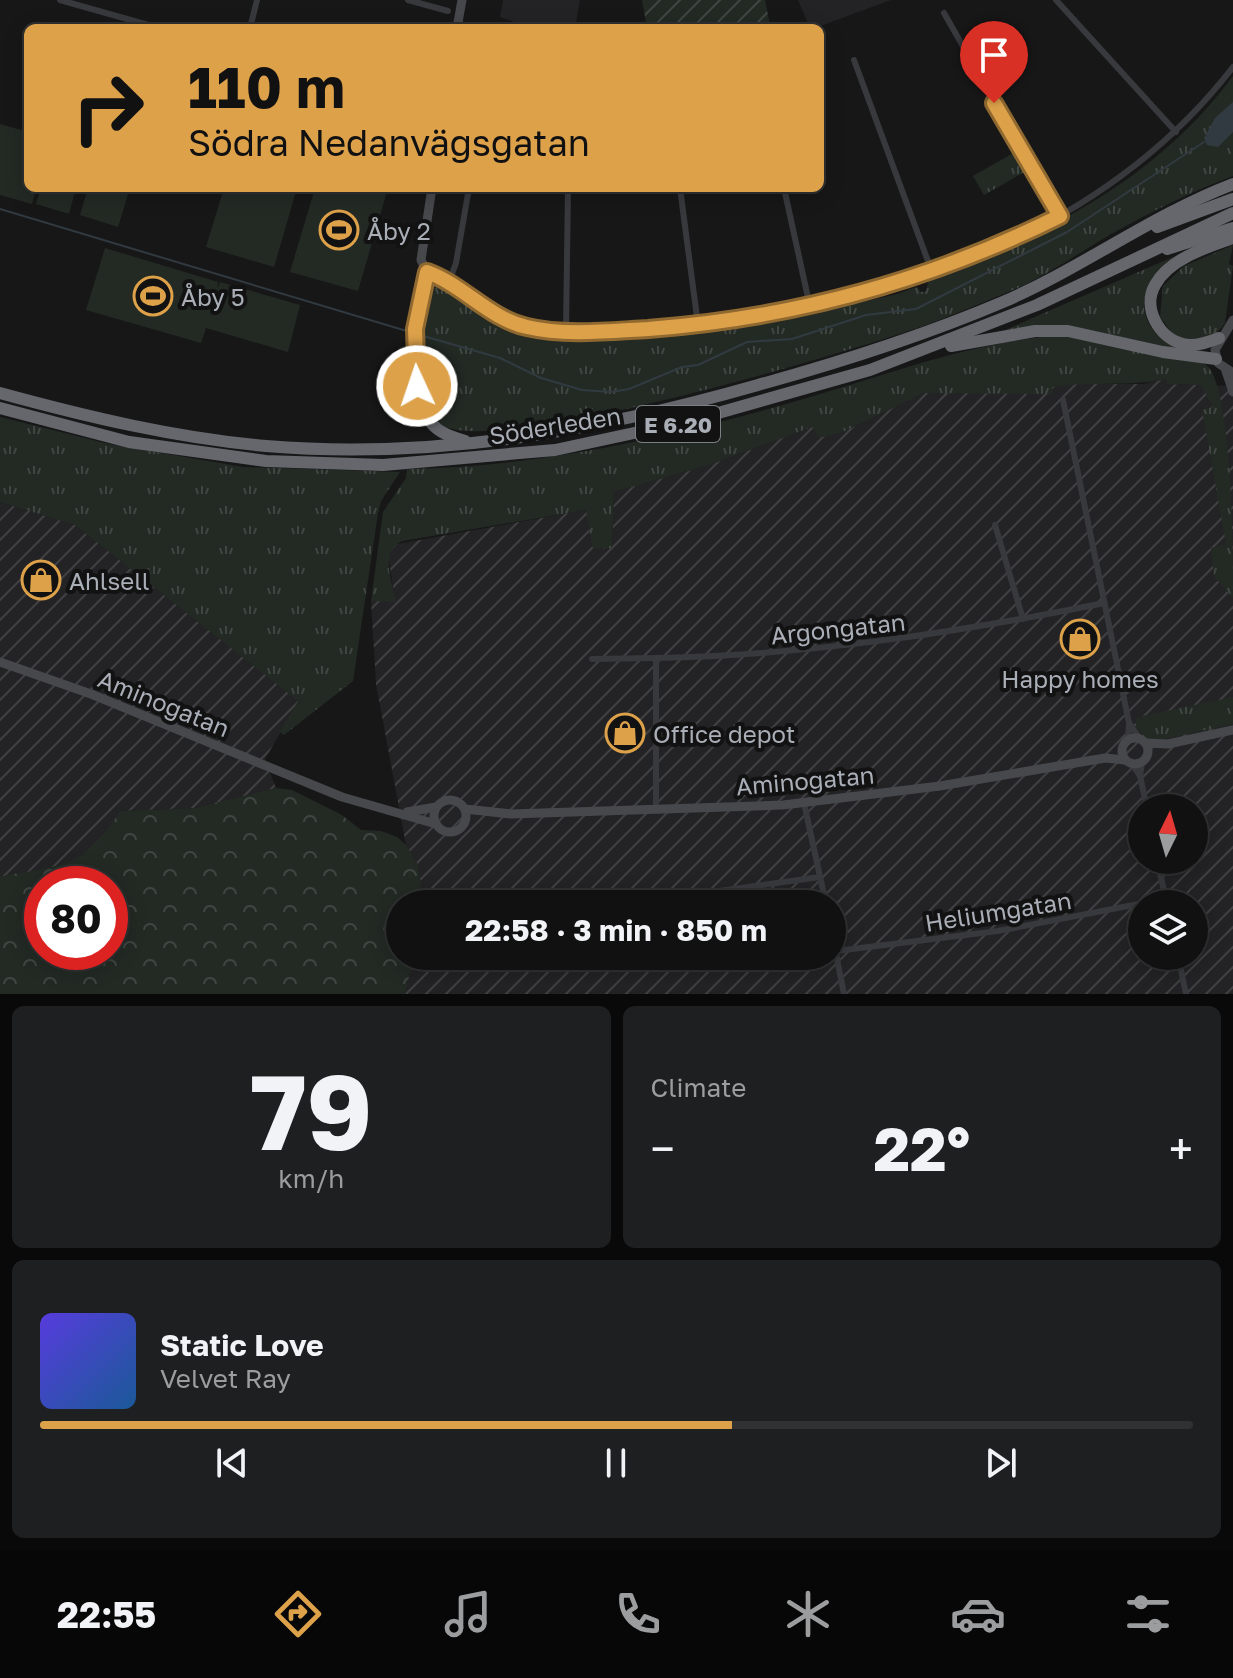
<!DOCTYPE html>
<html lang="en">
<head>
<meta charset="utf-8">
<style>
  :root { --surface:#111112; --page:#1e1f20; --text:#f1f3f6; --muted:#9c9d9f; --line:#303132; --accent:#dda14a }
  body { margin:0; font-family:"Golos Text",sans-serif; background:var(--page); color:var(--text); height:100vh; display:flex; flex-direction:column; font-size:30px; white-space:nowrap }
  * { box-sizing:border-box; margin:0 }
  p { font-size:26px; color:var(--muted) }
  .icon { flex:none; width:44px; height:44px; fill:none; stroke:currentColor; stroke-width:2; stroke-linecap:round; stroke-linejoin:round }
  .map { position:relative; height:994px; overflow:hidden }
  .side { display:flex; flex-direction:column; gap:12px; padding:12px; background:#09090a; flex:1 }
  .side>* { flex:none }
  .hud { position:absolute; left:24px; top:24px; width:800px; height:168px; border-radius:12px; box-shadow:0 4px 20px #0003,0 0 0 2px var(--line); background:#dda14a; color:#111; overflow:hidden }
  .needle { width:52px; rotate:5deg }
  .fabs { position:absolute; left:1128px; top:794px; display:grid; gap:16px }
  .fabs a { display:grid; place-items:center; width:80px; height:80px; border-radius:50%; background:var(--surface); box-shadow:0 4px 20px #0003,0 0 0 2px var(--line); font-size:40px }
  .speed { position:absolute; left:24px; top:866px; display:flex; gap:16px; font-size:40px; font-weight:700; text-align:center }
  .speed>* { display:grid; place-content:center; width:104px; height:104px; border-radius:50%; background:var(--surface); box-shadow:0 4px 20px #0003,0 0 0 2px var(--line); line-height:1 }
  .speed .limit { border:12px solid #d22; background:#fff; color:#111 }
  .pin { position:absolute; display:grid; place-items:center; width:68px; height:68px; color:#fff; margin:-82px -34px; border-radius:50% 50% 50% 0; rotate:-45deg; box-shadow:0 0 8px #0007 }
  .pin .icon { rotate:45deg }
  .me { position:absolute; width:88px; margin:-44px; rotate:357deg; stroke-linejoin:round; filter:drop-shadow(0 0 6px #0008) }
  .turn { display:flex; align-items:center; gap:28px; height:168px; padding:0 32px; font-size:36px }
  .turn .icon { width:104px; height:104px; stroke-width:2.5 }
  .turn b { display:block; font-size:56px; line-height:68px }
  .big { font-size:60px; font-weight:700; line-height:1.1 }
  .side .widget { flex:1; display:flex; flex-direction:column; justify-content:center; gap:12px; min-width:0; padding:0 28px; border-radius:12px; background:var(--page) }
  .side .dial { align-items:center; gap:0 }
  .dial b { font-size:104px; line-height:1 }
  .song { display:flex; align-items:center; gap:24px }
  .cover { width:96px; height:96px; border-radius:12px; background:linear-gradient(135deg,hsl(250 70% 55%),hsl(210 70% 35%)) }
  .played { height:8px; border-radius:4px; background:linear-gradient(90deg,var(--accent) 60%,var(--line) 60%) }
  .keys { display:flex; justify-content:space-around; direction:ltr }
  .heat { display:flex; justify-content:space-between; align-items:center; font-size:44px; direction:ltr }
  .side .tiles { flex:1; display:grid; gap:12px; grid-template-columns:1fr 1fr }
  .widget:last-child { grid-column:span 2 }
  .trip { position:absolute; left:386px; top:890px; width:460px; height:80px; border-radius:40px; background:var(--surface); box-shadow:0 4px 20px #0003,0 0 0 2px var(--line); font-weight:700; line-height:80px; text-align:center }
  .menu { display:flex; height:128px; justify-content:space-around; align-items:center; background:#070707; color:var(--muted) }
  .menu .icon { width:56px; height:56px }
  .menu .on { color:var(--accent) }
  .menu b { font-size:36px; color:var(--text) }
  .map>svg:first-child { display:block }
  .built { fill:#232325 }
  .industrial { fill:url(#industrial-furrows); fill-rule:evenodd }
  .grass { fill:url(#grass-tufts) }
  .forest { fill:url(#forest-crowns); fill-rule:evenodd }
  .garden { fill:url(#garden-furrows) }
  .pitch { fill:#232a24 }
  .water { fill:#313a40 }
  .lines { fill:none; stroke-linecap:round; stroke-linejoin:round }
  .stream { stroke:#313a40; stroke-width:2 }
  .street { stroke:#38393d; stroke-width:6 }
  .secondary { stroke:#46484c; stroke-width:9 }
  .highway { stroke:#65676d; stroke-width:12 }
  .route-casing { stroke:#906930; stroke-width:20 }
  .route { stroke:#dda14a; stroke-width:14 }
  .labels { text-anchor:middle; dominant-baseline:central; stroke-width:8; stroke-linejoin:round; paint-order:stroke }
  .shield { fill:#121213; stroke:#7c8086; stroke-width:2 }
  .shield-label { font-size:22px; font-weight:bold; fill:#aaafb7 }
  .poi-label { font-size:24px; fill:#aaafb7; stroke:#121213; text-anchor:start }
  .street-label { font-size:24px; fill:#aaafb7; stroke:#121213 }
</style>
</head>
<body>
<div class="map">
<svg width="1233" height="994" viewBox="0 0 1233 994">
  <defs>
    <pattern id="industrial-furrows" width="10" height="10" patternUnits="userSpaceOnUse" patternTransform="scale(2)"><rect width="10" height="10" fill="#232325"/><path d="M-1 1l2-2M0 10L10 0M9 11l2-2" fill="none" stroke="#404042"/></pattern>
    <pattern id="grass-tufts" width="24" height="20" patternUnits="userSpaceOnUse" patternTransform="scale(2)"><rect width="24" height="20" fill="#232a24"/><path d="M3 7l-1-3M5 7V3M7 7l1-3M15 17l-1-3M17 17v-4M19 17l1-3" fill="none" stroke="#404642"/></pattern>
    <pattern id="forest-crowns" width="20" height="18" patternUnits="userSpaceOnUse" patternTransform="scale(2)"><rect width="20" height="18" fill="#232a24"/><path d="M2 6a3 3 0 1 1 6 0M12 15a3 3 0 1 1 6 0" fill="none" stroke="#404642"/></pattern>
    <pattern id="garden-furrows" width="10" height="10" patternUnits="userSpaceOnUse" patternTransform="scale(2)"><rect width="10" height="10" fill="#232a24"/><path d="M-1 1l2-2M0 10L10 0M9 11l2-2" fill="none" stroke="#404642"/></pattern>
  </defs>
  <rect width="100%" height="100%" fill="#171718"/>
  <g class="built">
    <polygon points="503,0 580,0 575,28 531,28 500,17"/>
    <polygon points="798,0 891,0 815,28 810,28"/>
  </g>
  <g class="industrial">
    <path d="M 1166,379 L 1167,384 L 1233,386 L 1233,994 L 405,994 L 414,956 L 832,956 L 832,904 L 424,904 L 418,865 L 406,845 L 376,684 L 371,601 L 395,601 L 388,554 L 392,545 L 586,510 L 612,548 L 614,492 L 709,465 L 812,427 L 843,432 L 924,393 L 1054,393 L 1051,387 L 1066,384 L 1143,384 ZM 1142,808 L 1194,808 L 1194,860 L 1142,860 ZM 1142,904 L 1194,904 L 1194,956 L 1142,956 Z"/>
    <polygon points="0,502 75,525 299,701 265,759 276,788 194,808 120,811 102,841 79,859 43,870 0,876"/>
  </g>
  <g class="grass">
    <path d="M 1233,76 L 1233,176 C 1192,191 1151,212 1113,233 C 1080,252 1048,275 1013,290 C 983,302 953,315 923,326 C 856,350 488,460 441,424 C 404,395 419,324 428,286 C 453,280 502,330 538,334 C 655,344 778,319 889,296 C 901,294 908,289 917,287 L 921,292 L 926,291 L 929,278 C 1046,236 1158,178 1233,76 Z"/>
    <polygon points="1017,151 1028,170 984,195 973,176"/>
    <path d="M 1233,245 L 1229,264 L 1233,266 L 1225,323 C 1213,341 1196,341 1176,338 L 1160,317 L 1163,286 L 1184,266 Z"/>
    <path d="M 1189,250 C 1142,276 1122,319 1178,349 L 1066,325 L 1003,331 Z"/>
    <path d="M 1059,335 L 1203,363 C 1233,374 1233,556 1233,598 L 1214,577 L 1211,548 L 1226,544 L 1202,410 L 1213,407 L 1201,385 L 1167,384 L 1166,379 C 1128,387 1090,381 1052,387 L 1054,394 L 924,393 L 843,432 L 819,438 L 812,427 L 709,465 L 614,492 L 612,548 L 593,549 L 586,510 L 402,541 C 379,552 392,581 396,602 L 371,601 L 383,512 L 406,478 L 407,469 C 539,467 674,437 800,400 C 887,375 969,343 1059,335 Z"/>
    <polygon points="0,417 109,444 243,467 400,472 381,501 378,513 353,681 284,735 280,732 298,701 75,525 0,502"/>
    <polygon points="1233,697 1233,724 1160,740 1148,740 1136,726 1136,719 1142,716"/>
  </g>
  <path class="forest" d="M 276,788 L 292,790 L 342,815 L 361,830 L 381,831 L 397,837 L 406,845 L 418,865 L 424,904 L 400,904 L 400,956 L 414,956 L 405,994 L 0,994 L 0,876 C 61,866 85,868 120,811 L 194,808 ZM 42,884 L 110,884 L 110,952 L 42,952 Z"/>
  <polygon class="garden" points="642,0 765,0 770,25 647,28"/>
  <g class="pitch">
    <polygon points="0,124 28,132 28,188 36,188 32,204 0,195"/>
    <polygon points="41,188 76,188 69,214 36,204"/>
    <polygon points="88,188 130,188 118,227 80,215"/>
    <polygon points="224,188 297,188 274,267 206,247"/>
    <polygon points="315,188 388,188 358,291 290,272"/>
    <polygon points="105,248 218,282 217,289 220,282 300,305 288,352 206,328 201,343 86,310"/>
  </g>
  <polygon class="water" points="1233,102 1233,132 1218,147 1207,145 1204,138 1215,118"/>
  <g class="lines">
    <g class="stream">
      <polyline points="0,209 410,332"/>
      <polyline points="420,335 500,358 541,378 582,390 611,392 629,389 682,367 698,365 747,342 792,339 866,315 916,309 1067,232 1204,142"/>
    </g>
    <g class="street">
      <polyline points="60,0 159,28"/>
      <polyline points="408,0 448,11"/>
      <polyline points="1056,0 1176,132"/>
      <polyline points="944,13 1060,216"/>
      <polyline points="250,28 257,0"/>
      <polyline points="854,60 932,272"/>
      <polyline points="680,188 698,325"/>
      <polyline points="784,188 810,307"/>
      <path d="M 427,272 C 463,284 489,319 527,327 C 571,337 622,331 666,327 C 876,312 1100,239 1233,67"/>
      <polyline points="449,282 456,263 469,188"/>
      <polyline points="566,330 568,188"/>
      <polyline points="1063,400 1129,723 1128,740"/>
      <polyline points="995,525 1023,619"/>
      <polyline points="592,659 656,658"/>
      <polyline points="1129,723 1140,739"/>
      <polyline points="1142,763 1140,776 1147,808"/>
      <polyline points="1132,764 1140,776"/>
      <polyline points="804,803 826,904"/>
      <path d="M 656,809 L 656,658 C 808,655 955,633 1104,603"/>
      <polyline points="1157,860 1167,904"/>
      <polyline points="669,898 820,877"/>
      <polyline points="832,934 844,994"/>
      <polyline points="836,951 998,931 1165,899"/>
      <polyline points="1178,956 1186,994"/>
    </g>
    <g class="secondary">
      <polyline points="457,28 462,0"/>
      <polyline points="427,272 421,260 432,188"/>
      <polyline points="1233,320 1215,350 1218,363 1233,373"/>
      <polyline points="1226,371 1233,392"/>
      <polyline points="0,662 91,694 342,797 436,824"/>
      <circle cx="1135" cy="751" r="13"/>
      <polyline points="1146,743 1168,744 1233,730"/>
      <circle cx="450" cy="816" r="16"/>
      <polyline points="465,809 511,814 783,805 940,786 1105,758 1125,760"/>
      <polyline points="407,812 436,807"/>
    </g>
    <g class="highway">
      <polyline points="1157,227 1233,199"/>
      <polyline points="1167,249 1233,228"/>
      <path d="M 427,272 C 415,310 403,392 432,424 C 441,434 453,437 465,441"/>
      <path d="M 1219,338 C 1208,342 1196,347 1183,344 C 1159,338 1142,308 1155,285 C 1169,259 1207,247 1233,238"/>
      <polyline points="951,346 1035,331 1068,331 1163,352 1216,359"/>
      <path d="M 0,393 C 88,417 176,438 266,446 C 434,460 597,431 758,385 C 841,362 923,336 1003,302 C 1082,268 1152,215 1233,184"/>
      <polyline points="0,408 129,442 266,461 383,465 555,450 690,421 870,370 1037,305 1233,213"/>
    </g>
  </g>
  <g class="lines">
    <defs>
      <path id="route" d="M 417,386 L 415,329 L 427,272 C 463,285 490,319 527,327 C 565,336 610,331 648,329 C 795,318 929,281 1060,216 L 994,103"/>
    </defs>
    <use href="#route" class="route-casing"/>
    <use href="#route" class="route"/>
  </g>
  <defs>
    <symbol id="stadium-ring" viewBox="-11 -11 22 22"><circle r="9.5" fill="#121213" stroke="#dda14a" stroke-width="1.5"/><path d="M0-5a6.5 5 0 1 0 0 10a6.5 5 0 1 0 0-10ZM-3.5-1.8h7v3.6h-7Z" fill="#dda14a"/></symbol>
    <symbol id="shop-ring" viewBox="-11 -11 22 22"><circle r="9.5" fill="#121213" stroke="#dda14a" stroke-width="1.5"/><path d="M-5-2.5h2.3a2.7 3.5 0 0 1 5.4 0H5L5.5 6h-11ZM-1.5-2.5h3a1.5 2.3 0 0 0-3 0Z" fill="#dda14a"/></symbol>
  </defs>
  <g fill-rule="evenodd">
    <use href="#stadium-ring" x="317" y="208" width="44" height="44"/>
    <use href="#stadium-ring" x="131" y="274" width="44" height="44"/>
    <use href="#shop-ring" x="19" y="558" width="44" height="44"/>
    <use href="#shop-ring" x="1058" y="617" width="44" height="44"/>
    <use href="#shop-ring" x="603" y="711" width="44" height="44"/>
  </g>
  <g class="labels">
    <rect class="shield" x="636" y="406" width="84" height="36" rx="6"/>
    <g class="shield-label">
      <text x="678" y="424">E 6.20</text>
    </g>
    <g class="poi-label">
      <text x="367" y="230">Åby 2</text>
      <text x="181" y="296">Åby 5</text>
      <text x="69" y="580">Ahlsell</text>
      <text x="1080" y="678" text-anchor="middle">Happy homes</text>
      <text x="653" y="733">Office depot</text>
    </g>
    <g class="street-label">
      <text transform="translate(555 425) rotate(-9)">Söderleden</text>
      <text transform="translate(838 628) rotate(-6)">Argongatan</text>
      <text transform="translate(164 703) rotate(22)">Aminogatan</text>
      <text transform="translate(805 780) rotate(-5)">Aminogatan</text>
      <text transform="translate(998 911) rotate(-9)">Heliumgatan</text>
    </g>
  </g>
</svg>
<div class="fabs">
<a><svg class="needle" viewBox="-14 -14 28 28"><path d="M0-13l5 13h-10z" fill="#e53935"/><path d="M0 13l5-13h-10z" fill="#9c9d9f"/></svg></a>
<a><svg class="icon" aria-label="layers" viewBox="0 0 24 24"><path d="M12 4l9 5-9 5-9-5zM3 14l9 5 9-5"/></svg></a>
</div>
<div class="speed"><div class="limit">80</div></div>
<div class="pin" style="left:994px;top:103px;background:#d93025"><svg class="icon" aria-label="arrive" viewBox="0 0 24 24"><path d="M6 21V4h12l-3 4 3 4H6"/></svg></div>
<svg class="me" style="left:417px;top:386px" viewBox="-20 -20 40 40"><circle r="17" fill="#dda14a" stroke="#fff" stroke-width="3"/><path d="M0-11L8 9 0 5-8 9z" fill="#fff"/></svg>
<div class="trip">22:58 · 3 min · 850 m</div>
<div class="hud">
<div class="turn"><svg class="icon" aria-label="right" viewBox="0 0 24 24"><path d="M7 20v-9h11M14 6l5 5-5 5"/></svg><div><b>110 m</b>Södra Nedanvägsgatan</div></div>
</div>
</div>
<section class="side">
<div class="tiles">
<div class="widget dial"><b>79</b><p>km/h</p></div>
<div class="widget"><p>Climate</p>
<div class="heat"><a>−</a><b class="big">22°</b><a>+</a></div>
</div>
<div class="widget">
<div class="song"><i class="cover"></i><div><b>Static Love</b><p>Velvet Ray</p></div></div>
<div class="played"></div>
<div class="keys"><svg class="icon" aria-label="previous" viewBox="0 0 24 24"><path d="M18 5L8 12l10 7zM5 5v14"/></svg><svg class="icon" aria-label="pause" viewBox="0 0 24 24"><path d="M8 5v14M16 5v14"/></svg><svg class="icon" aria-label="next" viewBox="0 0 24 24"><path d="M6 5l10 7-10 7zM19 5v14"/></svg></div>
</div>
</div>
</section>
<nav class="menu">
<b>22:55</b>
<svg class="icon on" aria-label="directions" viewBox="0 0 24 24"><path d="M12 3l9 9-9 9-9-9zM9 14v-3h6M13 9l2 2-2 2"/></svg>
<svg class="icon" aria-label="music" viewBox="0 0 24 24"><path d="M9 18V5l10-2v13"/><circle cx="6" cy="18" r="3"/><circle cx="16" cy="16" r="3"/></svg>
<svg class="icon" aria-label="phone" viewBox="0 0 24 24"><path d="M5 4h4l2 5-3 2q2 4 5 5l2-3 5 2v4C11 20 4 13 5 4z"/></svg>
<svg class="icon" aria-label="climate" viewBox="0 0 24 24"><path d="M12 3v18M4 7l16 10M4 17L20 7"/></svg>
<svg class="icon" aria-label="car" viewBox="0 0 24 24"><path d="M5 17H2v-5l4-1 3-4h7l3 4 3 1v5h-3M9 17h6M6 11h13"/><circle cx="7" cy="17" r="2"/><circle cx="17" cy="17" r="2"/></svg>
<svg class="icon" aria-label="filters" viewBox="0 0 24 24"><path d="M4 7h16M4 17h16"/><circle cx="9" cy="7" r="2"/><circle cx="15" cy="17" r="2"/></svg>
</nav>
</body>
</html>
